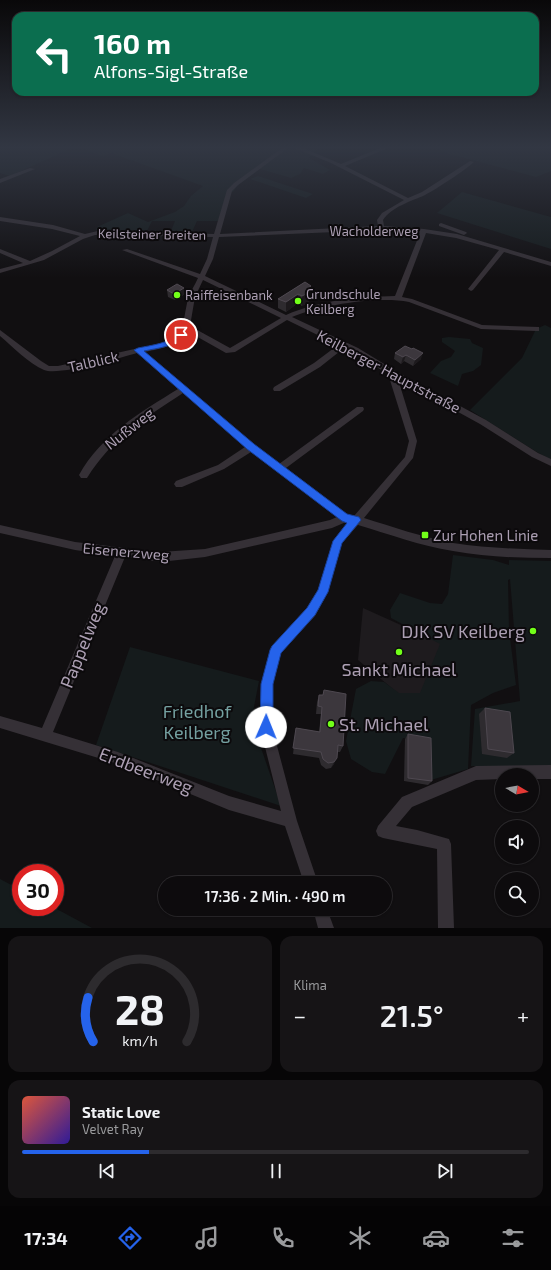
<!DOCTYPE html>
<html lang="de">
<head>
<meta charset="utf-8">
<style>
  :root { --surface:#0d0b0d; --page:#161416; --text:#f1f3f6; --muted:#9a9b9d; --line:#2d2b2e; --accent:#2563eb }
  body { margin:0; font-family:"Exo 2",sans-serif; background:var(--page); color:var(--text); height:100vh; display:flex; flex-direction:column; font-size:15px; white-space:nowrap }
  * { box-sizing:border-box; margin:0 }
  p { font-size:13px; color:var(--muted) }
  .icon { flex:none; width:22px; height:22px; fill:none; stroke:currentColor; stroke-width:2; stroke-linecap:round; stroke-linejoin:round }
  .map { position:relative; height:928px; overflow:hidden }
  .panel { display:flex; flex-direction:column; gap:8px; padding:8px; background:#070607; flex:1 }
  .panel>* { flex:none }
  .guide { position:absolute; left:12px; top:12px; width:527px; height:84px; border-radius:12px; box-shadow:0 1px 3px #0004,0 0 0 1px var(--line); background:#0b6e4f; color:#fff; overflow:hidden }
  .needle { width:26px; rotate:100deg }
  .buttons { position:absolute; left:495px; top:768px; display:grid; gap:8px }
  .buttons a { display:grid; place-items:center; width:44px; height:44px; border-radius:50%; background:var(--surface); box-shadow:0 1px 3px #0004,0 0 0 1px var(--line); font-size:20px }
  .speed { position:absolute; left:12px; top:864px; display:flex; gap:8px; font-size:20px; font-weight:700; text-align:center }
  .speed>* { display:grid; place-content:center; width:52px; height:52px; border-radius:50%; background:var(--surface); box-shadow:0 1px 3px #0004,0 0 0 1px var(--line); line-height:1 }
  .speed .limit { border:6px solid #d22; background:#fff; color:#111 }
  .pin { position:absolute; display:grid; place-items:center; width:34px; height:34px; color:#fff; margin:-17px; border:2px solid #fff; border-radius:50%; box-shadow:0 1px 4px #0007 }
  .me { position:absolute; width:44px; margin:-22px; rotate:1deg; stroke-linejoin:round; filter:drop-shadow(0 0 3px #0008) }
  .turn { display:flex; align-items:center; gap:14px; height:84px; padding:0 16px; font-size:18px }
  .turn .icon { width:52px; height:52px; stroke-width:2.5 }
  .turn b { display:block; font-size:28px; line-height:34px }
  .big { font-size:30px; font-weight:600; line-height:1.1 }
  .panel .widget { flex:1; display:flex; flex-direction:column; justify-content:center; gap:6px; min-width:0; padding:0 14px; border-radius:12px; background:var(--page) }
  .panel .dial { align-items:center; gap:0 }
  .dial svg { height:104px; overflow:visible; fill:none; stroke:var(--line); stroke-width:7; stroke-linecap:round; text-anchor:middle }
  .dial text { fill:var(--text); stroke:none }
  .song { display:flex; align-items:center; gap:12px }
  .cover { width:48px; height:48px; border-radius:6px; background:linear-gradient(135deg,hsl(10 70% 55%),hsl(250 70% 35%)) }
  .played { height:4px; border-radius:2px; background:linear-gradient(90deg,var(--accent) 25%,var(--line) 25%) }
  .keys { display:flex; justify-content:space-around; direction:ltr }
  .heat { display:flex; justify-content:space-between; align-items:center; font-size:22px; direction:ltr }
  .panel .tiles { flex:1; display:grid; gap:8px; grid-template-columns:1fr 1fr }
  .widget:last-child { grid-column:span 2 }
  .trip { position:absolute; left:158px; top:876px; width:234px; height:40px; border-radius:20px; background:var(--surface); box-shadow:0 1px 3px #0004,0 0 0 1px var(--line); font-weight:600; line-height:40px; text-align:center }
  .tab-bar { display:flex; height:64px; justify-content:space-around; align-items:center; background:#050405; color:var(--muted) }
  .tab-bar .icon { width:28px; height:28px }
  .tab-bar .current { color:var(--accent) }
  .tab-bar b { font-size:18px; color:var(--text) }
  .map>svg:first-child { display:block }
  .built { fill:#1e1b1e }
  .green { fill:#151b1c }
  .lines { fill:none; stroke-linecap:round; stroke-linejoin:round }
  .street { fill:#353036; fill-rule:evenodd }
  .wall { fill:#2e2b2f }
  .shaded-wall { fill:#1d1a1d }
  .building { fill:#3c373d; stroke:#4e4850 }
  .route { fill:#2563eb; stroke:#184099 }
  .poi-dot { fill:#72ff19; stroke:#0c0a0c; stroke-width:1.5 }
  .labels { text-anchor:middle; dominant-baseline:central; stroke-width:4; stroke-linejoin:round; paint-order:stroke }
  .far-street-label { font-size:13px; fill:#ac9fb3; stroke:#0c0a0c }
  .far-poi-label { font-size:13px; fill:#ac9fb3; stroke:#0c0a0c; text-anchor:start }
  .street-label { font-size:15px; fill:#ac9fb3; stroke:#0c0a0c }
  .poi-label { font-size:15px; fill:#ac9fb3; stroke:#0c0a0c; text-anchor:start }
  .near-poi-label { font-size:18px; fill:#ac9fb3; stroke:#0c0a0c; text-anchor:end }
  .near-street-label { font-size:18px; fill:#ac9fb3; stroke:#0c0a0c }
  .near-park-label { font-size:18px; fill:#74a0a0; stroke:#0c0a0c }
</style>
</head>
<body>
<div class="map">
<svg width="551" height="928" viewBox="0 0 551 928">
  <rect width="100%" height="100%" fill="#110f11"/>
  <polygon class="built" points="363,608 443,644 416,708 358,660"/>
  <g class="green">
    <polygon points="0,148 72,148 10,176 0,173"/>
    <polygon points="81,148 319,148 309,158 330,170 323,174 304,168 300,174 291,178 260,169 238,185 233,192 228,191 220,221 197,221 192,232 171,231 175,221 152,221 147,231 96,230 97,227 128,213 148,222 175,212 184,206 191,196 203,186 111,153 102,156"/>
    <polygon points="437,148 551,148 551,171 536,177 446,153"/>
    <polygon points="258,176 313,194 306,198 250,179"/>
    <polygon points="462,192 551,217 551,249 437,213"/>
    <polygon points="545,325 551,328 551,460 535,451 470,410 522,358 536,329"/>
    <polygon points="449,337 470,339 472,343 483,348 481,365 473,371 462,374 458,386 430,373 441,361 451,357 455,351 442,342 442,338"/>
    <polygon points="453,555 493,560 509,565 509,560 551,561 551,766 471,766 475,709 520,701 510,579 508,580 509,630 516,685 493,693 471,705 468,769 431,780 429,741 403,738 385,774 372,772 351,759 346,741 356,689 371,681 384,682 399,693 420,693 440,644 391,618 390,610 400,593 430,603 442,604 448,594"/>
    <polygon points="130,647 259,681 252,717 261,725 260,745 281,806 96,745"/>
    <polygon points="0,879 21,890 21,907 53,907 92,928 0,928"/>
  </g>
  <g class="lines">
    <g class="street">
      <path d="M 282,148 L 288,148 L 238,185 L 232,191 L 220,234 L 378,226 L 377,220 L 382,213 L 404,200 L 331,163 L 295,148 L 303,148 L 341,164 L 380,148 L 388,148 L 345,166 L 408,198 L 422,192 L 470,161 L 474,162 C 464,171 438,188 425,195 C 412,201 391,207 383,220 L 384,226 L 424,229 L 457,234 L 551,262 L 551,266 L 504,252 L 473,290 L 471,291 L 468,289 L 499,250 L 456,238 L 426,233 L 402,297 L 412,299 L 482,325 L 539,327 L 539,331 L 536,331 L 481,329 L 409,302 C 377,296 322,305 292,317 L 358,348 L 399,373 L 486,420 L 538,453 L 551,459 L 551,466 L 532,457 L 480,424 L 398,379 L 417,441 L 413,458 L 364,518 C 393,527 422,537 453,543 C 485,548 518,549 551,550 L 551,558 C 518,558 485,557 453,551 C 420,546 389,534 358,525 L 342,543 L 328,592 L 315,616 L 281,653 L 273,684 L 272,727 L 297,821 L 318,883 L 304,883 L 285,826 L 229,810 L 118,764 L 0,728 L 0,716 L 42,728 L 115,556 L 75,550 L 0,533 L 0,525 L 75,542 L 160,552 L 205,549 L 330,520 L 337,517 L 251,452 L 224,469 L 182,487 L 176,487 L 174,484 L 176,481 L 218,465 L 245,447 L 183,393 C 145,418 112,438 87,478 L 81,478 L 79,475 C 101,435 141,412 178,389 L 137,353 C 119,358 59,376 44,370 C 28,363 13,347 0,336 L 0,330 L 41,361 L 49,366 L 58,366 L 166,342 C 186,332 183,318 188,299 C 190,292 195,285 198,278 L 122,250 L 127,249 L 200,274 L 207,259 L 213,237 L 95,235 L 83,239 L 44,260 L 0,273 L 0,269 L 23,263 L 0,253 L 0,249 L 30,261 L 52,251 L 80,236 L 52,229 L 0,221 L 0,217 L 53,225 L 85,234 L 102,230 L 214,234 L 227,190 L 234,183 ZM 381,230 L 420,233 L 395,296 C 359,297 320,300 286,315 L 205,276 L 213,259 L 219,237 ZM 203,280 L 281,318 L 230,348 L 190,326 L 195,297 ZM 287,320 L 338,345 L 314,363 L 274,387 L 273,389 L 274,391 L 280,391 L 320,367 L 344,348 L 390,375 L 389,377 L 409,441 L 405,457 L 354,516 L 347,514 L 286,468 L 363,411 L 364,409 L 363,407 L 357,407 L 279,464 L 254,445 L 145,352 C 162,348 177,347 187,331 L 226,353 L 235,352 ZM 346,522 L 348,523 L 333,541 L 318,590 L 307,608 L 272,646 L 261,684 L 260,727 L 281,811 L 229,796 L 118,752 L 53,732 L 125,557 L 160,562 L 205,557 L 332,528 Z"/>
      <polygon points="30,168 35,169 0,183 0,179"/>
      <polygon points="441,223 466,232 467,233 464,235 439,226 439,224"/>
      <polygon points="551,765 551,779 532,779 532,775 502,775 502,779 476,780 412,807 396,826 417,830 449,839 451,844 454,928 438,928 437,849 383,838 378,836 376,831 378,826 402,797 476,766"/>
      <polygon points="313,909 327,909 334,928 318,928"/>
    </g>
  </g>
  <g class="wall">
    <polygon points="305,282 311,296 309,296 309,302 302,306 298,303 286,312 278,308 278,299"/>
    <polygon points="167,290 185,294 175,300 168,297"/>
    <polygon points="405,346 421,359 413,366 404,361 401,364 394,359 395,353"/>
    <polygon points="324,690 343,746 340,752 337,752 334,764 331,768 326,769 321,765 319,758 293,754 296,728 319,732 321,714 316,714 317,702 319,695 323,695"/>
    <polygon points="485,708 514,753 507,758 482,754 479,714"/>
    <polygon points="408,734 432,781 428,785 404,781 405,739"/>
  </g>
  <g class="shaded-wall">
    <polygon points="311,286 311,296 309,296 309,302 302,306 302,296 305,290"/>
    <polygon points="184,288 185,294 175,300 174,294"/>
    <polygon points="298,294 298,303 286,312 286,302"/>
    <polygon points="423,353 421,359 413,366 415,360"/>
    <polygon points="406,355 404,361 401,364 403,357"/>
    <polygon points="337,758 334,764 331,768 334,762"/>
  </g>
  <g class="building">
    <polygon points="305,282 311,286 305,290 310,292 302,296 298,294 286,302 278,299"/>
    <polygon points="177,284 184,288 174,294 167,290"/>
    <polygon points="405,346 412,349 413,348 423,353 415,360 406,355 403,357 395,353"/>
    <polygon points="324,690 346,694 343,746 338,745 337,758 334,762 328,763 323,759 321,752 293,748 296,728 320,732 322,707 318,706 319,695 323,695"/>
    <polygon points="485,708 510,712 514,753 488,749"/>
    <polygon points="408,734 431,738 432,781 408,778"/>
  </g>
  <linearGradient id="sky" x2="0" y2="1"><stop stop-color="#090809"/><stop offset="0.53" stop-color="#323743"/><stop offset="1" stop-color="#323743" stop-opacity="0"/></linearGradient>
  <rect width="551" height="278" fill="url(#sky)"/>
  <path class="route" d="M 179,333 L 181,333 L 185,335 C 175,347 158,348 144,351 L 254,444 L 347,514 L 359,517 L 361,520 L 342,543 L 328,592 L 315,615 L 281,653 L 273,684 L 273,727 L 271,731 L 266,733 L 262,731 L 260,727 L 261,684 L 270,650 L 272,646 L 307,608 L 318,590 L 333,541 L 347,523 L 342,521 L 247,449 L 134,350 L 138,348 C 152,345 168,344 179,333 Z"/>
  <g class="poi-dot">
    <circle cx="177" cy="295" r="4"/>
    <circle cx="298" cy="301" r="4"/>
    <rect x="421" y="531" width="8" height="8" rx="2"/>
    <circle cx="533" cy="631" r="4"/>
    <circle cx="399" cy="652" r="4"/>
    <circle cx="331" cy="724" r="4"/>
  </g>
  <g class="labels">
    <g class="far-street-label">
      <text x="374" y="231">Wacholderweg</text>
      <text transform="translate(152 234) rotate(1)">Keilsteiner Breiten</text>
    </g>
    <g class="far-poi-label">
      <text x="306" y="294">Grundschule<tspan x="306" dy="15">Keilberg</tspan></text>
      <text x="185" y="295">Raiffeisenbank</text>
    </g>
    <g class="street-label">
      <text transform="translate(93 361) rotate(-13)">Talblick</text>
      <text transform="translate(389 371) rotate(28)">Keilberger Hauptstraße</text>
      <text transform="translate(129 428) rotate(-38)">Nußweg</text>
      <text transform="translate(126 551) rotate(5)">Eisenerzweg</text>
    </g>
    <g class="poi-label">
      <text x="433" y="535">Zur Hohen Linie</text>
    </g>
    <g class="near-poi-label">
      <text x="525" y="631">DJK SV Keilberg</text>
      <text x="399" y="669" text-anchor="middle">Sankt Michael</text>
      <text x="339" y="724" text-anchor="start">St. Michael</text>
    </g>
    <g class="near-street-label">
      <text transform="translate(82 645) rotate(-68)">Pappelweg</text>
      <text transform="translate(146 770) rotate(21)">Erdbeerweg</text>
    </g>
    <g class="near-park-label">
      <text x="197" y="711">Friedhof<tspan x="197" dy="21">Keilberg</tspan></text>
    </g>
  </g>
</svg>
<div class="buttons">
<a><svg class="needle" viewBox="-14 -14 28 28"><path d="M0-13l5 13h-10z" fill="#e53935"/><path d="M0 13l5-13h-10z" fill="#9a9b9d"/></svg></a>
<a><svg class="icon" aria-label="sound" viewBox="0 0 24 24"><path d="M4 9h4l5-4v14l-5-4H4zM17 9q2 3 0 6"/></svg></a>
<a><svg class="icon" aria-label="search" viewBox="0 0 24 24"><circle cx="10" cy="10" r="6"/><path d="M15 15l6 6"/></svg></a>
</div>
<div class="speed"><div class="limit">30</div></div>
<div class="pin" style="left:181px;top:335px;background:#d93025"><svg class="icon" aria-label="arrive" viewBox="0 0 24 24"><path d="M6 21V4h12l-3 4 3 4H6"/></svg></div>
<svg class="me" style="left:266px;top:727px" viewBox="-20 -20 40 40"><circle r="19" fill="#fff"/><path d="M0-13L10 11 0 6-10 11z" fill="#2563eb"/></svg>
<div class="trip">17:36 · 2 Min. · 490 m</div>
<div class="guide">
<div class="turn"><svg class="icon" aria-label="left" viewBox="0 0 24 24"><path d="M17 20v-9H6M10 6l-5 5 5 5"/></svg><div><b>160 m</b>Alfons-Sigl-Straße</div></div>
</div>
</div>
<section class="panel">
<div class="tiles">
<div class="widget dial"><svg viewBox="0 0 100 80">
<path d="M14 69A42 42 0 1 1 86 69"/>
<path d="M14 69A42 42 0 0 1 10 35" stroke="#2563eb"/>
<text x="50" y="56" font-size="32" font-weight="700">28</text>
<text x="50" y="72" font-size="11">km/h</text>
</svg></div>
<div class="widget"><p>Klima</p>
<div class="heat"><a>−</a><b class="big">21.5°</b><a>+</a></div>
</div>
<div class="widget">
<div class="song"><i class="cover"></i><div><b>Static Love</b><p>Velvet Ray</p></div></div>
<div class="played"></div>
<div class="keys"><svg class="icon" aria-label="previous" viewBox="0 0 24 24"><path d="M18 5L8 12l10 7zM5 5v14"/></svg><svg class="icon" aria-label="pause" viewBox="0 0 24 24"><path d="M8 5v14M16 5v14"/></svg><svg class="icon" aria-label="next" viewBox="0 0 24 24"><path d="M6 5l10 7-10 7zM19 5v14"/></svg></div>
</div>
</div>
</section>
<nav class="tab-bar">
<b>17:34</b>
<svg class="icon current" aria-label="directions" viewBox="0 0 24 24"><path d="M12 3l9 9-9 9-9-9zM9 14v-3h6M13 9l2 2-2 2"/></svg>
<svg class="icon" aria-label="music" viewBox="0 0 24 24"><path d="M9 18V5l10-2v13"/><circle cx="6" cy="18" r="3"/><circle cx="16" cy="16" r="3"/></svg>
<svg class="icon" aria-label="phone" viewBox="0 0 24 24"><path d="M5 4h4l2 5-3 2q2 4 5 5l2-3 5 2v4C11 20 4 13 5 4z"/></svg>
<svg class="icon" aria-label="climate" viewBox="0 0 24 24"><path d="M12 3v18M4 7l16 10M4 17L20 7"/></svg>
<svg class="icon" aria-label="car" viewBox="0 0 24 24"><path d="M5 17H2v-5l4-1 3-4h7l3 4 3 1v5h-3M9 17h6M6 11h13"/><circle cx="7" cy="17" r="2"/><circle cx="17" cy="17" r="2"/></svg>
<svg class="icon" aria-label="filters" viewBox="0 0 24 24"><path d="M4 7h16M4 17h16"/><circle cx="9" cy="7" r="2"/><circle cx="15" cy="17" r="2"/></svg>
</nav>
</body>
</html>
